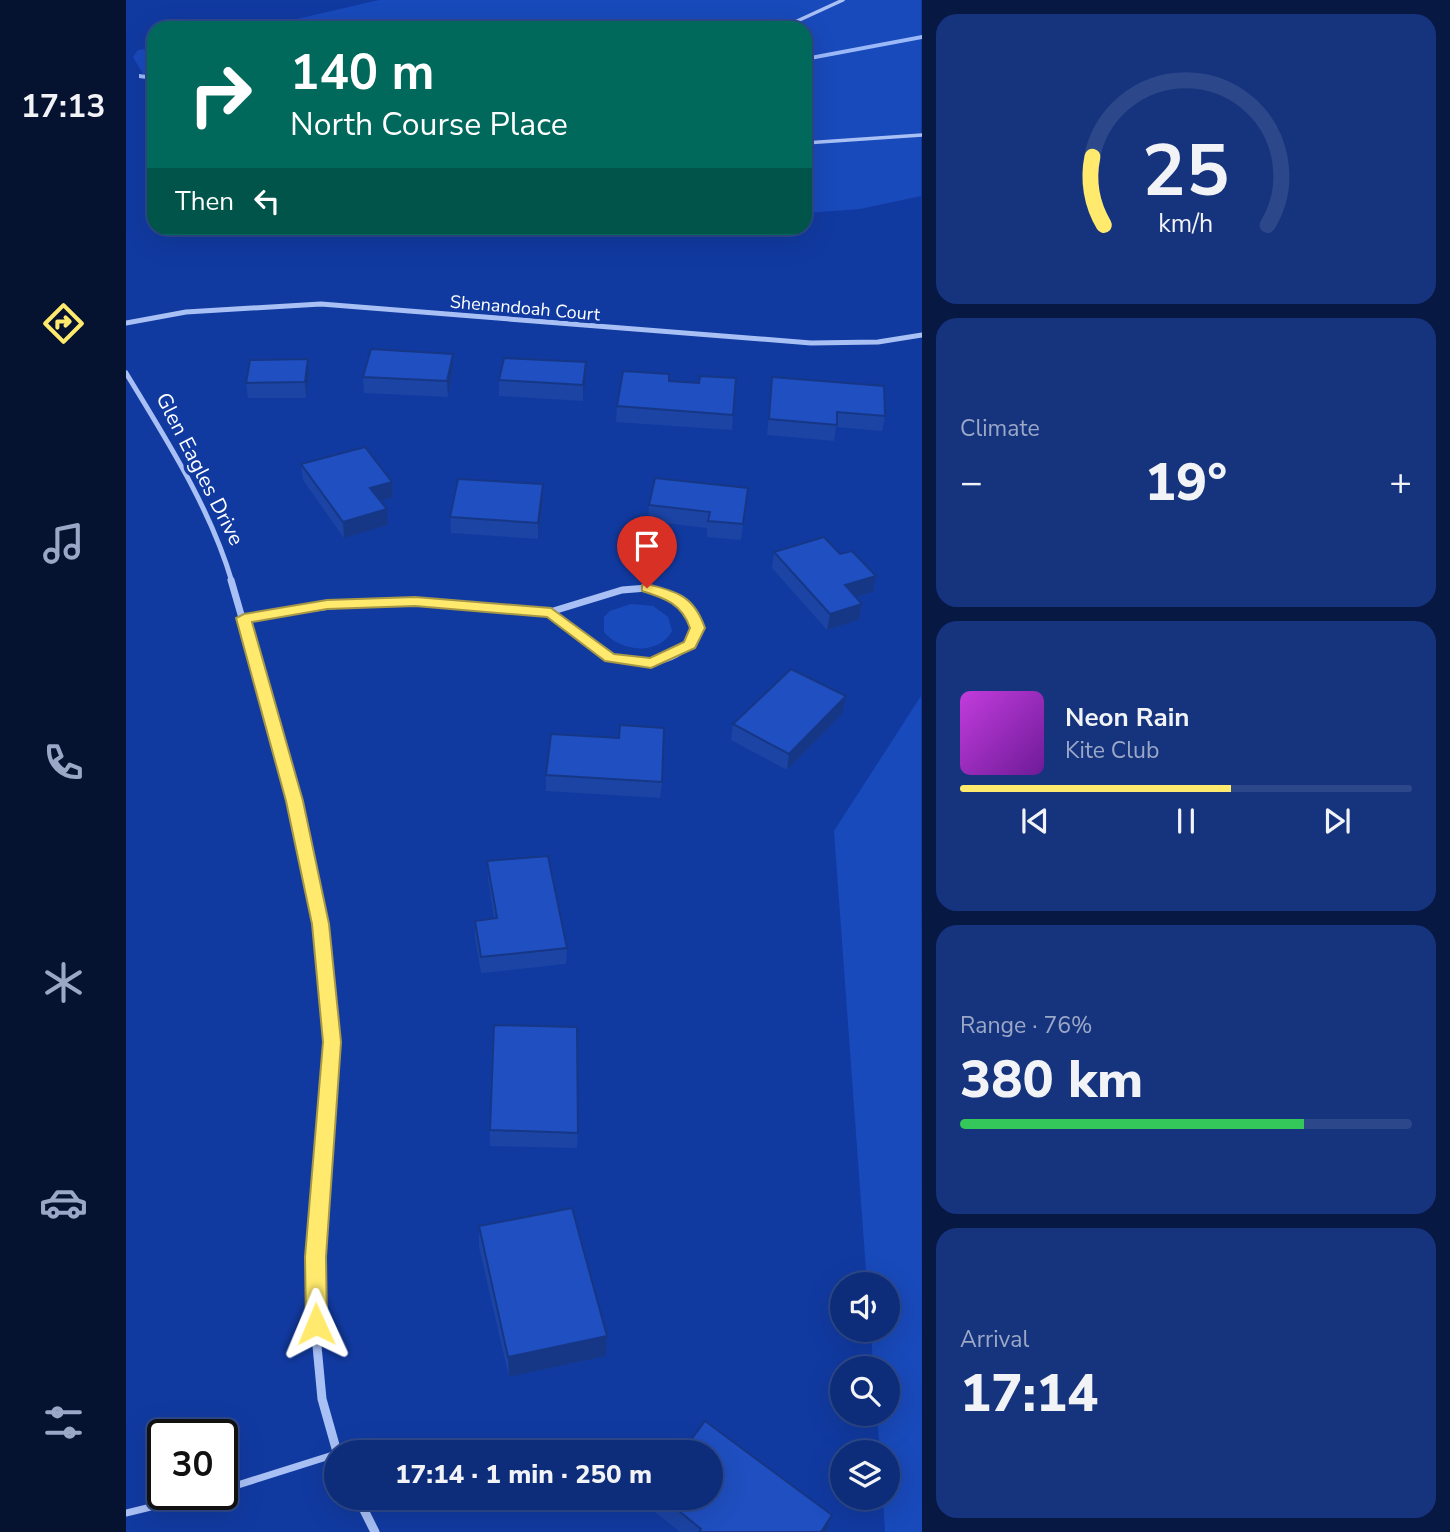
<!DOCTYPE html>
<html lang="en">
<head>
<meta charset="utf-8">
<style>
  :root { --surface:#0d2c79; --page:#16347e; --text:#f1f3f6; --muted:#9aa7c6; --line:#2d488a; --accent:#ffea6d }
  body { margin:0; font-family:"Nunito Sans",sans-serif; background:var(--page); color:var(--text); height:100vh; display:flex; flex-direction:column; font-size:26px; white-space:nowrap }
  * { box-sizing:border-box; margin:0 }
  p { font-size:23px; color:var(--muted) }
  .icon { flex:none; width:38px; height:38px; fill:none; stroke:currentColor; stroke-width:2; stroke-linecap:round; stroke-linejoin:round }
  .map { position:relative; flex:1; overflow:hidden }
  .panel { display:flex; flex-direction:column; gap:14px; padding:14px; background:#071843; width:528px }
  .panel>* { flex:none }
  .guide { position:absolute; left:21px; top:21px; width:665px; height:214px; border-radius:21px; box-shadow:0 7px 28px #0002,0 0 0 2px var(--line); background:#00695c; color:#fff; overflow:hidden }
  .controls { position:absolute; left:704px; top:1272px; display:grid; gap:14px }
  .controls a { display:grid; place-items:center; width:70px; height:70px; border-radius:50%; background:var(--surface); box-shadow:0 7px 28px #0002,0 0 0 2px var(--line); font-size:35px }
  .speed { position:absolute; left:21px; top:1419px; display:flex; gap:14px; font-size:35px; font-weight:700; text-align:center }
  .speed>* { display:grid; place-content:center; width:91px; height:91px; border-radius:50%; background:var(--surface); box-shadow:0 7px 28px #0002,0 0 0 2px var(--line); line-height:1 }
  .speed .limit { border:4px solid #111; border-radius:10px; background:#fff; color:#111 }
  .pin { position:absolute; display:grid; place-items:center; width:60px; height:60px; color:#fff; margin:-72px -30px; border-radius:50% 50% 50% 0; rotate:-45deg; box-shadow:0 0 7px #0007 }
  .pin .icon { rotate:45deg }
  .me { position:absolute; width:77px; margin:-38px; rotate:359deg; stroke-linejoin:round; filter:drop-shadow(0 0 5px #0008) }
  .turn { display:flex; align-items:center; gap:24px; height:147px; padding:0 28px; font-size:32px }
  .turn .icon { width:91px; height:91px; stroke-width:2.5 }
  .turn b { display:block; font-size:49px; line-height:60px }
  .then { display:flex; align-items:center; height:66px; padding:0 28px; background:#0003; gap:14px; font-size:26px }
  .big { font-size:52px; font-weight:800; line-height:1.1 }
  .panel .card { flex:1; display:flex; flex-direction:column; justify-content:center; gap:10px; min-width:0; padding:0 24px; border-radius:21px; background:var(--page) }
  .panel .dial { align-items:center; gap:0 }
  .dial svg { height:182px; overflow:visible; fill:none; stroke:var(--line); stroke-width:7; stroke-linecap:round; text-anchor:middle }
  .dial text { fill:var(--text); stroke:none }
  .song { display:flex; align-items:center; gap:21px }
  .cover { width:84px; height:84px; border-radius:10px; background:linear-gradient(135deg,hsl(290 70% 55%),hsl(280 70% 35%)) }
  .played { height:7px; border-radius:4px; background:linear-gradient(90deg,var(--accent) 60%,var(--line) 60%) }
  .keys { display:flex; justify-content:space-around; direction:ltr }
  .heat { display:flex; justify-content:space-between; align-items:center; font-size:38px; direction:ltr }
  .charge { height:10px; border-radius:5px; background:linear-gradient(90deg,#34c759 76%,var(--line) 0) }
  .trip { position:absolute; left:198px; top:1440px; width:399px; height:70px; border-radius:35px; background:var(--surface); box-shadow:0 7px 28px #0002,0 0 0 2px var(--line); font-weight:800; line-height:70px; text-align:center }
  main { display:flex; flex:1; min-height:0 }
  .dock { display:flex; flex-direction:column; width:126px; justify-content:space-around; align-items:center; background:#051230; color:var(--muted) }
  .dock .icon { width:49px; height:49px }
  .dock .active { color:var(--accent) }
  .dock b { font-size:32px; color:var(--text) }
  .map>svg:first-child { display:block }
  .green { fill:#194abb }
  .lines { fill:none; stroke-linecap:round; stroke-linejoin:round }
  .stream { fill:#9bb9f8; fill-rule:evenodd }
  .service-far1 { stroke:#a9c0f5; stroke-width:3.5 }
  .service { stroke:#a9c0f5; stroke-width:7 }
  .minor-far2 { stroke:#a9c0f5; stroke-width:5 }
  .minor-far1 { stroke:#a9c0f5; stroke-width:7 }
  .minor { stroke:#a9c0f5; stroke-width:9 }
  .wall { fill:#1b44a5 }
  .shaded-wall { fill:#163786 }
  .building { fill:#1f4fc0; stroke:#163786; stroke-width:2 }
  .route { fill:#ffea6d; stroke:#a69847; stroke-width:2 }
  .labels { text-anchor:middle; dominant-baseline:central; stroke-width:7; stroke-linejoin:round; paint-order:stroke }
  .far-street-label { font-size:18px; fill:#fff; stroke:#113aa1 }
  .street-label { font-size:21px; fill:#fff; stroke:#113aa1 }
</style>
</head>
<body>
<main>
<nav class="dock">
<b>17:13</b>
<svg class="icon active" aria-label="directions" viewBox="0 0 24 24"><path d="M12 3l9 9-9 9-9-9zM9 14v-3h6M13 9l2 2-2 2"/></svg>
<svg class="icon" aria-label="music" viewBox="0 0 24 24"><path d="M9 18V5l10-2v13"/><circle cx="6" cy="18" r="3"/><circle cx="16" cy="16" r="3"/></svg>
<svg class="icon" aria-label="phone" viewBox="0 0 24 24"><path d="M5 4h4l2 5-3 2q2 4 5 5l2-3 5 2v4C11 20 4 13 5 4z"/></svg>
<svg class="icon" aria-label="climate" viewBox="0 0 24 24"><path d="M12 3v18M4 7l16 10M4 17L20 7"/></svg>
<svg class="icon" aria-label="car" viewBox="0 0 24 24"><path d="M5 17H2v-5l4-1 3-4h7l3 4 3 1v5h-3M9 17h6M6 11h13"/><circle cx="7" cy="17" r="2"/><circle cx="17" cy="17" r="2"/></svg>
<svg class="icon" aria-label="filters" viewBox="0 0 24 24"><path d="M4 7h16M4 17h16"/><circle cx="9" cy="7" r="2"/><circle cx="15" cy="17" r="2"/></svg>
</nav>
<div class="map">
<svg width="796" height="1532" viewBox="0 0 796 1532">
  <rect width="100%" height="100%" fill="#113aa1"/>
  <g class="green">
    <polygon points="253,0 795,0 795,196 734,209 679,213 679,28 132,28"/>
    <polygon points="28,48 28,93 7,57 12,50"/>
    <path d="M 505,604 L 527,606 L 542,617 L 546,631 C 532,656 495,652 478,632 L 478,617 L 484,611 Z"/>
    <polygon points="795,696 796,1532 759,1532 757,1498 761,1498 761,1452 754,1452 751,1414 761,1414 761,1368 747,1368 745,1330 761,1330 761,1284 741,1284 708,831"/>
  </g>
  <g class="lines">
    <g class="stream">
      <polygon points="796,35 796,39 679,61 679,57"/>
      <polygon points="13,74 28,76 28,80 13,78"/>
    </g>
    <g class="service-far1">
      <polyline points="656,28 717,0"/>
      <polyline points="679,143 796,135"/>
    </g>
    <g class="service">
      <polyline points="96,1490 210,1454"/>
      <polyline points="0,1513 78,1494"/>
    </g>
    <g class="minor-far2">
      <polyline points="0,323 60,312 195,304 685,343 752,342 796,335"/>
      <path d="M 0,373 C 40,439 84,507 106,582"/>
    </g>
    <g class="minor-far1">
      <polyline points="105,580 169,801 195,924 202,999"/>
      <path d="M 118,618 L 204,606 L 270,601 L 424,612 L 496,590 L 521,588 L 553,600 L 572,628 C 563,647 552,657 531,661 C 486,670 456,638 425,612"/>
    </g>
    <g class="minor">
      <polyline points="202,997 206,1042 190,1257 191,1346 196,1399 211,1452"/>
      <polyline points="232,1498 249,1532"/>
    </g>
  </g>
  <g class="wall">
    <polygon points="327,354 327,369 322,397 238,393 237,377"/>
    <polygon points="182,359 183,375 180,398 122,398 120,383"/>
    <polygon points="646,377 759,416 756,431 710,427 708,441 641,435"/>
    <polygon points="460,378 457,401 373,396 373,380"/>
    <polygon points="543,381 607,415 606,430 490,422 491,406"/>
    <polygon points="175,464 266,482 267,497 254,501 262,525 218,538 177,480"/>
    <polygon points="417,484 417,500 412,539 325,533 324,517"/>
    <polygon points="622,488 615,540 581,537 581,528 522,521 523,505"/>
    <polygon points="648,552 714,554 750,576 747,592 730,597 736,604 733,620 701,630 646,568"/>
    <polygon points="720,696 717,713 661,770 605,740 607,724"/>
    <polygon points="420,775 536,782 534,798 420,791"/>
    <polygon points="361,861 441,948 440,964 355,973 349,937 349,921 368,919 362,878"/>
    <polygon points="364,1130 452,1133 451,1148 364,1146"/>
    <polygon points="353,1226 481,1336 480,1356 383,1377 353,1247"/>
    <polygon points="526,1498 584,1498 706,1515 700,1532 554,1532 525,1509"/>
  </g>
  <g class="shaded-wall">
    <polygon points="327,354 327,369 322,397 321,381"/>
    <polygon points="182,359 183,375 180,398 179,382"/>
    <polygon points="460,362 460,378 457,401 457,385"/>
    <polygon points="266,482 267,497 245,504 244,488"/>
    <polygon points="417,484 417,500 412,539 412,523"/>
    <polygon points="261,509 262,525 218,538 217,522"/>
    <polygon points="750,576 747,592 716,601 719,585"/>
    <polygon points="736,604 733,620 701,630 704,614"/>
    <polygon points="720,696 717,713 661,770 663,754"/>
    <polygon points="481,1336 480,1356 383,1377 382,1357"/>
    <polygon points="706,1515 700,1532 695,1532"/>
  </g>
  <g class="building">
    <polygon points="245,349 327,354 321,381 237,377"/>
    <polygon points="378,358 460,362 457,385 373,380"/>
    <polygon points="182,359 179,382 120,383 124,360"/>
    <polygon points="497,371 543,374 543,381 573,383 574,376 610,378 607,415 491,406"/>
    <polygon points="646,377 758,386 759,416 711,412 711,425 643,419"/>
    <polygon points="239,447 266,482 244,488 261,509 217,522 175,464"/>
    <polygon points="529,478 622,488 617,524 582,521 584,512 523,505"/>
    <polygon points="332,479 417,484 412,523 324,517"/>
    <polygon points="698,537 714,554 726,551 750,576 719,585 736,604 704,614 648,552"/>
    <polygon points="665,669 720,696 663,754 607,724"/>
    <polygon points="494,725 538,728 536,782 420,775 425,734 493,738"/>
    <polygon points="422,856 441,948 355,957 349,921 371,918 361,861"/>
    <polygon points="368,1025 451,1027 452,1133 364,1130"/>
    <polygon points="446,1208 481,1336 382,1357 353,1226"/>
    <polygon points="579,1421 706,1515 695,1532 573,1532 575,1529 537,1498 584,1498 584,1452 556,1452"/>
  </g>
  <path class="route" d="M 521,584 C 552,592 568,596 579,628 L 569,648 L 525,668 L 479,661 L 421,617 L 289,606 L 201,609 L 126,622 L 177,801 L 203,924 L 215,1042 L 200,1257 L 201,1324 L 198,1331 L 190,1334 L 183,1331 L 180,1324 L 179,1257 L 197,1042 L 186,924 L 160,801 L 110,618 L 118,614 L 201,600 L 289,597 L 425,608 L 488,654 L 524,658 L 558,642 L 564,628 C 556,604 539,598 516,591 L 516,585 Z"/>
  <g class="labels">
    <g class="far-street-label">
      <text transform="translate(399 308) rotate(5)">Shenandoah Court</text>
    </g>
    <g class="street-label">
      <text transform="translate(74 469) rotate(63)">Glen Eagles Drive</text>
    </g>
  </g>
</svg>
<div class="controls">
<a><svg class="icon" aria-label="sound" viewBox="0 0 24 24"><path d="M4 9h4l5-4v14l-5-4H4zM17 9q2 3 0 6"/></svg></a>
<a><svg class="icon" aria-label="search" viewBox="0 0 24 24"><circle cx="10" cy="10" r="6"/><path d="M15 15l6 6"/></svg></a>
<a><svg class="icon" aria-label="layers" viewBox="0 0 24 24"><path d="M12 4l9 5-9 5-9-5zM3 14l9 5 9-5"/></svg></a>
</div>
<div class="speed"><div class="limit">30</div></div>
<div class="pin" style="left:521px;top:588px;background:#d93025"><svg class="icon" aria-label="arrive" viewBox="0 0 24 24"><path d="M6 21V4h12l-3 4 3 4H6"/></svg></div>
<svg class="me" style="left:190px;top:1324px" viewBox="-20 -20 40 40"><path d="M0-17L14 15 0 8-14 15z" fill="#ffea6d" stroke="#fff" stroke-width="4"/></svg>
<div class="trip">17:14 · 1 min · 250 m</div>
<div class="guide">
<div class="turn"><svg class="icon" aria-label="right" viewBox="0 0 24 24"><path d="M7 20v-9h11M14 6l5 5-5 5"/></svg><div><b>140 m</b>North Course Place</div></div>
<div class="then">Then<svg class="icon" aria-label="left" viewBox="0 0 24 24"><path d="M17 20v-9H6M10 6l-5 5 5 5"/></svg></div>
</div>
</div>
<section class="panel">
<div class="card dial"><svg viewBox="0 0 100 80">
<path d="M14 69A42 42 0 1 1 86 69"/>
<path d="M14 69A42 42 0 0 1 9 39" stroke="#ffea6d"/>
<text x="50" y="56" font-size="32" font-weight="700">25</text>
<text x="50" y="72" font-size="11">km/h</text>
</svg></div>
<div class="card"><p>Climate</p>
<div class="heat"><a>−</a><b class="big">19°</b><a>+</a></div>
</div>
<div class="card">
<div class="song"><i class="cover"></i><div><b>Neon Rain</b><p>Kite Club</p></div></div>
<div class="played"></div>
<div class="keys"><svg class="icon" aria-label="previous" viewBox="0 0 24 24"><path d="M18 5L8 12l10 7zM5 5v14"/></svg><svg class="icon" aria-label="pause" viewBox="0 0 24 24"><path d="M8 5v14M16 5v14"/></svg><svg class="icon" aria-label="next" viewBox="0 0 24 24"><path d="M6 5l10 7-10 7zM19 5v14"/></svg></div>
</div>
<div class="card"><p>Range · 76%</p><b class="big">380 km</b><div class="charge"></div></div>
<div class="card"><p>Arrival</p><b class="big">17:14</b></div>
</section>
</main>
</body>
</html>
